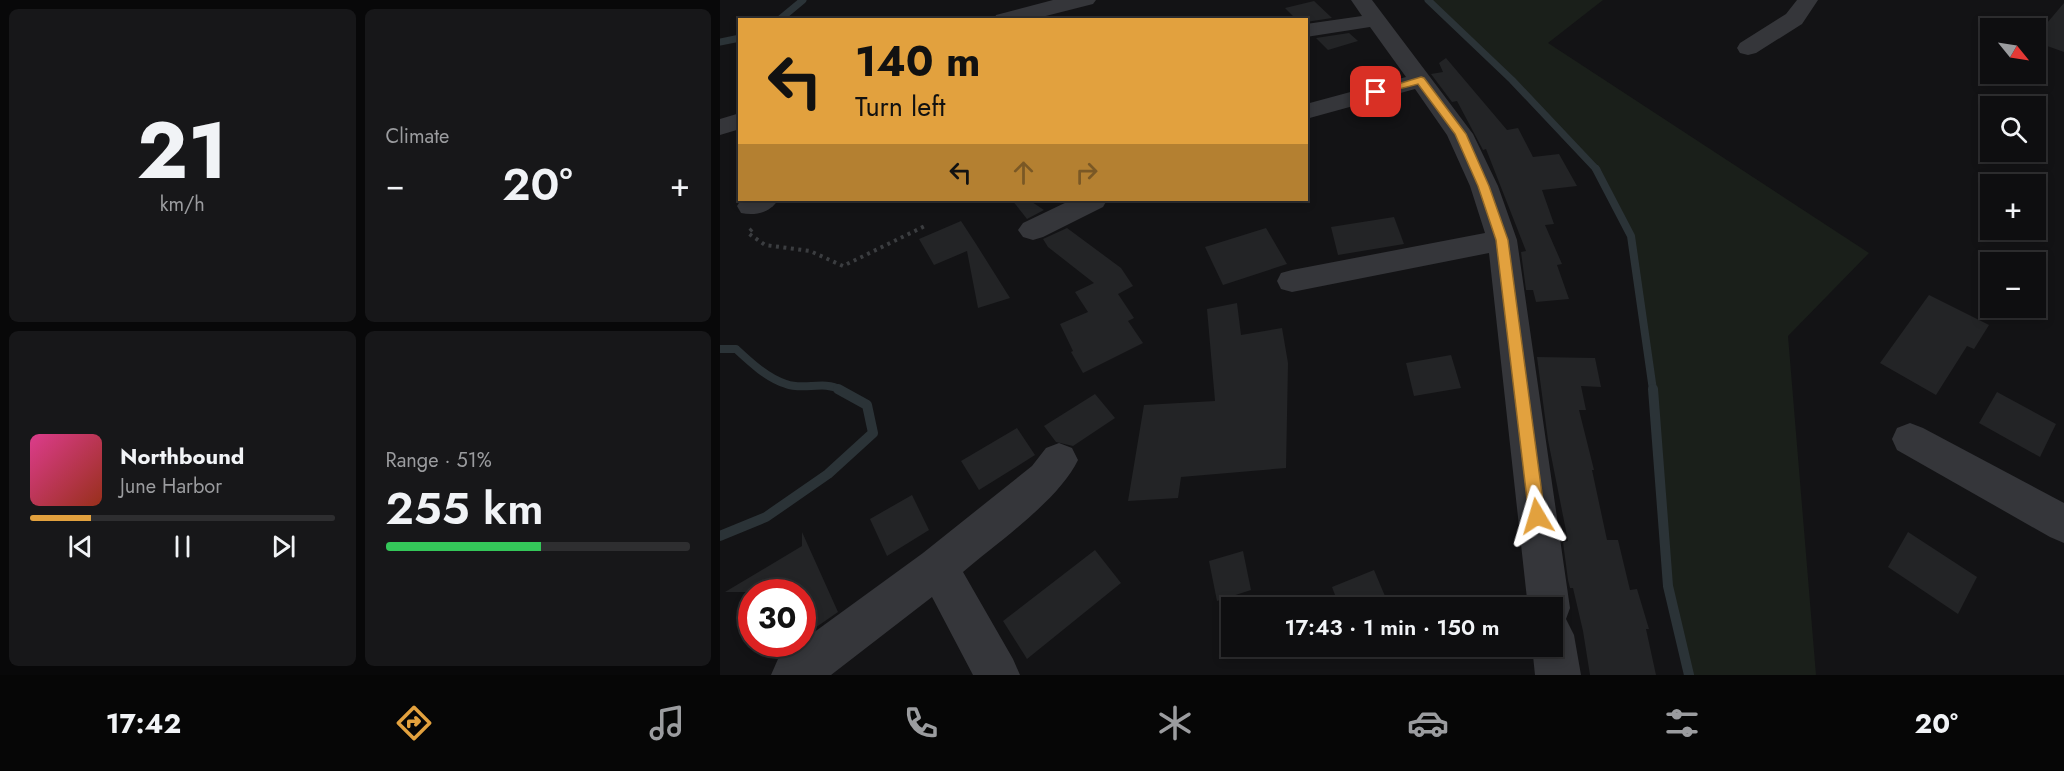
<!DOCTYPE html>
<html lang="en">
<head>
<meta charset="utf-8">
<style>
  :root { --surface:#0e0e10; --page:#171719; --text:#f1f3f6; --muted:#9b9c9f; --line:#2e2e30; --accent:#e2a13e }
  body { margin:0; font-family:Jost,sans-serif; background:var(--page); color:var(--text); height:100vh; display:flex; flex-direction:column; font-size:22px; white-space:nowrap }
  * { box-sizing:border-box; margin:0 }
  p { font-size:20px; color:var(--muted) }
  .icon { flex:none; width:33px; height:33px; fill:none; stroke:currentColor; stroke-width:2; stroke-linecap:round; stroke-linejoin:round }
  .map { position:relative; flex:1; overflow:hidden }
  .side { display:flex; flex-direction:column; gap:9px; padding:9px; background:#080809; width:720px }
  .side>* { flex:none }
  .guide { position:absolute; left:18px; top:18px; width:570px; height:183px; border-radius:0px; box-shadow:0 3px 9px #0003,0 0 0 2px var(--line); background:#e2a13e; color:#111; overflow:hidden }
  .needle { width:39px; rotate:120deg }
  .buttons { position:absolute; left:1260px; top:18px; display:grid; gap:12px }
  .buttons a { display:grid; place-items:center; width:66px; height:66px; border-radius:0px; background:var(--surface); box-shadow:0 3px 9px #0003,0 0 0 2px var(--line); font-size:30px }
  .speed { position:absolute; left:18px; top:579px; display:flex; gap:12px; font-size:30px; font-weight:700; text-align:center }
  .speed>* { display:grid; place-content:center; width:78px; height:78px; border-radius:50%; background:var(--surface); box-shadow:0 3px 9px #0003,0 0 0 2px var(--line); line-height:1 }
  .speed .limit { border:9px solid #d22; background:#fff; color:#111 }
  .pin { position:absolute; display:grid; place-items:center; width:51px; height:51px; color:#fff; margin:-26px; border-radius:12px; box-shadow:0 3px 9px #0006 }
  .me { position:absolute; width:66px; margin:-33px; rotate:353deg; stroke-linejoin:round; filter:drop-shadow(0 0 4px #0008) }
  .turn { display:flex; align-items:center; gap:21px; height:126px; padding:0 18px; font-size:27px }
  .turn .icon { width:78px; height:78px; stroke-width:2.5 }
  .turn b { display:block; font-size:42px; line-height:51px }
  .lanes { display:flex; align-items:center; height:57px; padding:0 18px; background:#0003; justify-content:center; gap:30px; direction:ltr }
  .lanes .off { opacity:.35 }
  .big { font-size:45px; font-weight:600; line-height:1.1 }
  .side .tile { flex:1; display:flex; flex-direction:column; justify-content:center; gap:9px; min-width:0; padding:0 21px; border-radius:9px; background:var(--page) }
  .side .dial { align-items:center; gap:0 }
  .dial b { font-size:78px; line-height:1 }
  .song { display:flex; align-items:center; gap:18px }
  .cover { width:72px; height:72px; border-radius:9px; background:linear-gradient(135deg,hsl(330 70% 55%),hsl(10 70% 35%)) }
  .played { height:6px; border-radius:3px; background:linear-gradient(90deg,var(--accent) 20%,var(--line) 20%) }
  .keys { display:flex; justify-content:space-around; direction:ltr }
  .heat { display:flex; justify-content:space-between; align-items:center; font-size:33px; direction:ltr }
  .charge { height:9px; border-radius:4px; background:linear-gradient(90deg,#34c759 51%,var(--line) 0) }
  .side .tiles { flex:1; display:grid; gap:9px; grid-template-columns:repeat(2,1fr) }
  .trip { position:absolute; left:501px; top:597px; width:342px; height:60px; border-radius:0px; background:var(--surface); box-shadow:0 3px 9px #0003,0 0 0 2px var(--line); font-weight:600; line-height:60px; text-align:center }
  .dock { display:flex; height:96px; justify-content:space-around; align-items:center; background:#060606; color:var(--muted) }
  .dock .icon { width:42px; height:42px }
  .dock .active { color:var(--accent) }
  .dock b { font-size:27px; color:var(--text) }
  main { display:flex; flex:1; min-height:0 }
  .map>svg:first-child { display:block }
  .green { fill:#1a1f1a }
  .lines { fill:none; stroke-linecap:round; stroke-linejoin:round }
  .stream-far2 { stroke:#2b3337; stroke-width:7 }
  .stream-far1 { stroke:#2b3337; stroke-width:8 }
  .stream { stroke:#2b3337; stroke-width:10 }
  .building { fill:#232426 }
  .path { stroke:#3b3d40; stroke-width:4; stroke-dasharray:3 4.5; stroke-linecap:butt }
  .minor { fill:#35363a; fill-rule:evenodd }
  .route { fill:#e2a13e; stroke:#936928; stroke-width:1.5 }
</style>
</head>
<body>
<main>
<section class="side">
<div class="tiles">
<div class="tile dial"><b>21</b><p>km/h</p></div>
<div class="tile"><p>Climate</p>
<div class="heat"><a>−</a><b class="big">20°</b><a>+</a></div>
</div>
<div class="tile">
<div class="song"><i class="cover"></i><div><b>Northbound</b><p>June Harbor</p></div></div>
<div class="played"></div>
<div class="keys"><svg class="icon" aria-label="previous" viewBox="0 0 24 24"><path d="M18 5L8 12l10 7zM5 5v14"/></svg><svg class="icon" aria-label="pause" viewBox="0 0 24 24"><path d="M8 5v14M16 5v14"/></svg><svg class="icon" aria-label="next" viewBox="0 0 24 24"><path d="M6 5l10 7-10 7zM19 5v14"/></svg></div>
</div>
<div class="tile"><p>Range · 51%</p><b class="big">255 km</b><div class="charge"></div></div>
</div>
</section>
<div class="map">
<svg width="1344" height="675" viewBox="0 0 1344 675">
  <rect width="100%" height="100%" fill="#131315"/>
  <polygon class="green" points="708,0 883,0 828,43 1149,253 1068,336 1096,675 969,675 948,586 933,385 911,236 878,171 792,80"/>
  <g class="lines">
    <g class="stream-far2">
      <polyline points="708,0 792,80 877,170"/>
      <polyline points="59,20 83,0"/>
      <polyline points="0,42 20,38"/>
    </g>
    <g class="stream-far1">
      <polyline points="876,169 911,236 933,390"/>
      <path d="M 0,349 L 16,349 C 30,362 47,378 66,384 C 84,391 103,380 121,390"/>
    </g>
    <g class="stream">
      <polyline points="933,389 948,586 969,675"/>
      <polyline points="0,536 46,517 108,474 153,433 147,405 118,389"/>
    </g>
  </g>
  <g class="building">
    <polygon points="594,1 612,18 586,22 586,20 577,20 565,8"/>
    <polygon points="1344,3 1344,52 1316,42 1316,36"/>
    <polygon points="629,33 638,41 608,50 596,38"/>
    <polygon points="726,58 787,130 798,128 813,157 839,154 857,186 822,190 834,224 825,225 842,264 837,265 849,299 816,302 813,290 806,290 801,252 806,251 766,149 763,150 737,101 732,102 711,74 723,72 719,63"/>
    <polygon points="292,200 309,200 324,210 307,219"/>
    <polygon points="674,217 684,244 618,255 611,227"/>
    <polygon points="241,221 256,244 290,298 258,308 247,251 214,265 199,239"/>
    <polygon points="347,228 401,268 413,286 398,294 414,318 408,321 423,343 363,373 351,352 353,351 340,324 368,312 355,292 374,283 328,247 323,239"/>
    <polygon points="546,228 567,264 503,285 485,247"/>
    <polygon points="1209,295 1269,325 1254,349 1247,346 1216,395 1160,363"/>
    <polygon points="517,303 521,335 562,328 568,363 566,468 461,477 458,498 408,501 424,405 495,401 487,309"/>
    <polygon points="731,355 741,388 694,396 686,363"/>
    <polygon points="817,357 875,358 881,387 861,386 866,410 859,410 874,470 872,470 887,540 898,540 910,590 917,589 929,629 926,629 936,675 870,675 863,631 853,588 850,588 848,580 843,542 848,541 828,440"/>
    <polygon points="1277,392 1336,424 1320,457 1259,423"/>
    <polygon points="375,394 395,418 353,446 336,442 324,426"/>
    <polygon points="297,428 315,455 259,490 241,461"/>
    <polygon points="192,495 209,530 167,556 150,519"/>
    <polygon points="82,532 118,612 82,637 82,592 5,592 82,546"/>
    <polygon points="1188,532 1257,577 1238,614 1168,567"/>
    <polygon points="375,550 401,583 307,659 283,621"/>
    <polygon points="523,551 531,590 497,601 489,561"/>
    <polygon points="654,570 670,608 620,608 612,587"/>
  </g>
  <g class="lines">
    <polyline class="path" points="32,229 28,233 45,245 90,251 123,266 207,225"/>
    <g class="minor">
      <polygon points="333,0 376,0 373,4 310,20 274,20 276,15"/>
      <polygon points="631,0 652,0 753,134 778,186 797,240 850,608 846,619 854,635 861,675 815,675 812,646 832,646 832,608 808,608 769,253 572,292 561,289 557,281 561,273 572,270 765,233 750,186 727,135 695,89 586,119 586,104 686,77 650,27 586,37 586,24 642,16"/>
      <polygon points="1077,0 1098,0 1082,24 1036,53 1028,55 1020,53 1017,48 1020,43 1066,14"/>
      <polygon points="20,113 20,129 0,135 0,119"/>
      <path d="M 21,200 L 58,200 C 50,213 35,216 21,213 L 17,206 Z"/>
      <polygon points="351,200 387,200 383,207 323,237 313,240 303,237 298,230 303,223"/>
      <polygon points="1190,423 1203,428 1344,503 1344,543 1330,537 1177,450 1172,439 1177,428"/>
      <path d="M 339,443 L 352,448 L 358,460 C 339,500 278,542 243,572 L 293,659 L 300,675 L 253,675 L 212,597 L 111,675 L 51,675 L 58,659 L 82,644 L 82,641 L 203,553 L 312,466 L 326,448 Z"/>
    </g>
  </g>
  <polygon class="route" points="701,77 704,78 746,134 769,186 788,240 825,516 823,521 817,523 811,521 809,516 776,240 758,186 735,134 698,84 656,95 651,92"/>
</svg>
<div class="buttons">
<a><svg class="needle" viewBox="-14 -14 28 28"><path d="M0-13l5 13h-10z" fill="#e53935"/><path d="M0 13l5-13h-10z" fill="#9b9c9f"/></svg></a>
<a><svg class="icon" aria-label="search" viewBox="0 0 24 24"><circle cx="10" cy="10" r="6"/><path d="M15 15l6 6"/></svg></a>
<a>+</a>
<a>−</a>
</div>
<div class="speed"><div class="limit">30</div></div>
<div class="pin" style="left:656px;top:92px;background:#d93025"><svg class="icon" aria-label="arrive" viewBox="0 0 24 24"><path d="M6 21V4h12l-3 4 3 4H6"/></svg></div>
<svg class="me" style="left:817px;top:516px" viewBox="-20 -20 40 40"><path d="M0-17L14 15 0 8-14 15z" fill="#e2a13e" stroke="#fff" stroke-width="4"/></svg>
<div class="trip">17:43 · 1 min · 150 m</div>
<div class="guide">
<div class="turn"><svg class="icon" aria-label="left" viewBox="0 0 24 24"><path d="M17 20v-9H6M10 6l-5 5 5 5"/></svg><div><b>140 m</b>Turn left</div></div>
<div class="lanes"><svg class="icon" aria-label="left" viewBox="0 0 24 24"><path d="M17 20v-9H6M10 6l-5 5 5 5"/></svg><svg class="icon off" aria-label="ahead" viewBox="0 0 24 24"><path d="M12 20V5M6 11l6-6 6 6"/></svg><svg class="icon off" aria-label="right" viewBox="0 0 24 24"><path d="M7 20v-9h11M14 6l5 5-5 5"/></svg></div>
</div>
</div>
</main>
<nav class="dock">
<b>17:42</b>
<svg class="icon active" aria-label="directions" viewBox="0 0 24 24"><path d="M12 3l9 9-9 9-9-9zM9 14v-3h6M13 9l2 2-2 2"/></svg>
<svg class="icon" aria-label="music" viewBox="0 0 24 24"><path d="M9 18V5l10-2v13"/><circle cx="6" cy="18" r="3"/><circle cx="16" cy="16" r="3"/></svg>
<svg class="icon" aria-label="phone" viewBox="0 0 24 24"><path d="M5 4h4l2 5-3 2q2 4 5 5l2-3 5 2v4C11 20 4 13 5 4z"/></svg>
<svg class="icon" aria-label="climate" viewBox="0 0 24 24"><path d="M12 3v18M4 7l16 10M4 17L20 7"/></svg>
<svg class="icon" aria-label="car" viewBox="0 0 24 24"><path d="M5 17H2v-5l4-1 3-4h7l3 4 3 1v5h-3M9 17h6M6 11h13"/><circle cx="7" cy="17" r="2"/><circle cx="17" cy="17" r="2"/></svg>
<svg class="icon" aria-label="filters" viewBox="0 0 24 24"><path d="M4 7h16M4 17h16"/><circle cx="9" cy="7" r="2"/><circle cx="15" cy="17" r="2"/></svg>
<b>20°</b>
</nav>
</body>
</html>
